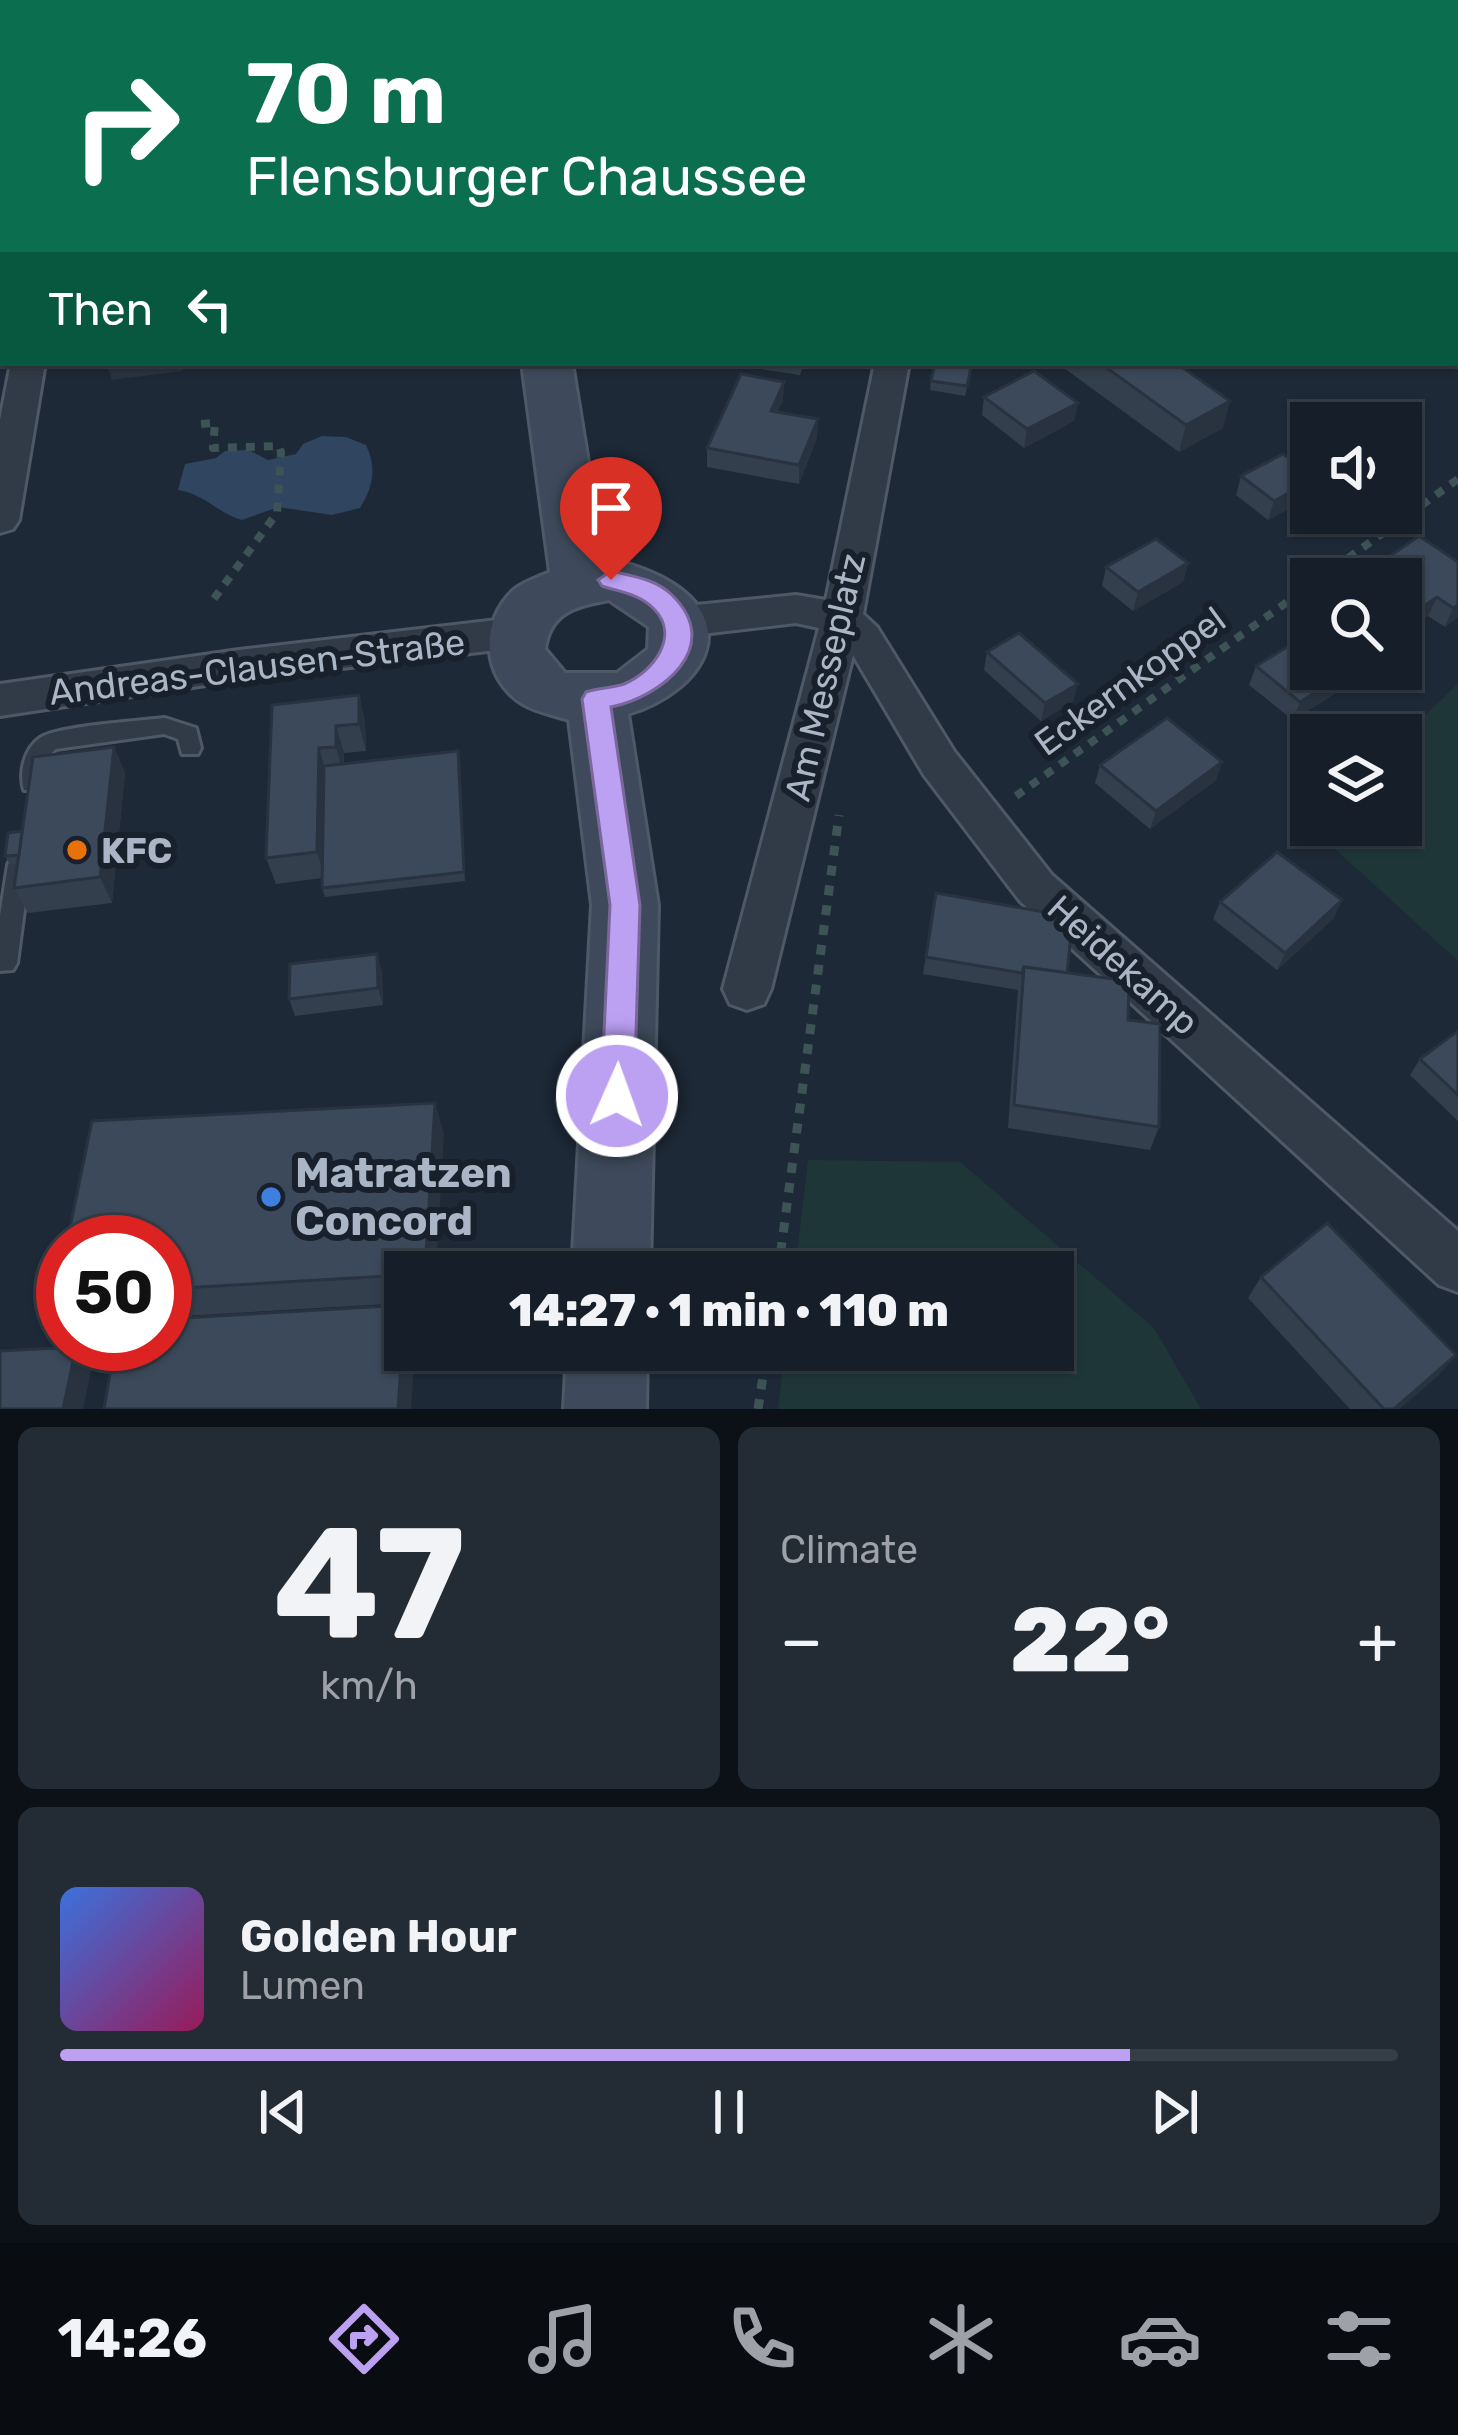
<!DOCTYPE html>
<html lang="en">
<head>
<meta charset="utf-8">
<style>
  :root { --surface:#161f29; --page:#232c35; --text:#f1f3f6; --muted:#9ea2a8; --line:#353d46; --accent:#bca0f2 }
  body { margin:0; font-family:Rubik,sans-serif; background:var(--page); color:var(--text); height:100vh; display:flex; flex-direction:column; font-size:45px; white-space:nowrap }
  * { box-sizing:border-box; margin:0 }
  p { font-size:39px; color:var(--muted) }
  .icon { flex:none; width:66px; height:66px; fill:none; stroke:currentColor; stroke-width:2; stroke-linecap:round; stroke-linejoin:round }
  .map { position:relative; height:1409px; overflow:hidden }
  .side { display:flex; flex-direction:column; gap:18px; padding:18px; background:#0c1117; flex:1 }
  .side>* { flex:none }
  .top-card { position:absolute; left:0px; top:0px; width:1458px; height:366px; box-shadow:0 3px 9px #0004,0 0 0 3px var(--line); background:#0b6e4f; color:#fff; overflow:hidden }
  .tools { position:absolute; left:1290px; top:402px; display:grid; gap:24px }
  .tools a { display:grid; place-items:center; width:132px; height:132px; border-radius:0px; background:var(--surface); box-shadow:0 3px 9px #0004,0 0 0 3px var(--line); font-size:60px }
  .speed { position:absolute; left:36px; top:1215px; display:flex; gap:24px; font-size:60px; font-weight:700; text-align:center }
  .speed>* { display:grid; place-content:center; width:156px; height:156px; border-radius:50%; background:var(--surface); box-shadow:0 3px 9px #0004,0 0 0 3px var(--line); line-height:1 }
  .speed .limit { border:18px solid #d22; background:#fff; color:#111 }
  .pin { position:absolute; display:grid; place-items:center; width:102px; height:102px; color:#fff; margin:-123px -51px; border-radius:50% 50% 50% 0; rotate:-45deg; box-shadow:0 0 12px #0007 }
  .pin .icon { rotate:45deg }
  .me { position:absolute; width:132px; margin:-66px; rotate:2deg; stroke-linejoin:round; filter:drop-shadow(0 0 9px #0008) }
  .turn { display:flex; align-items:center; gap:42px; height:252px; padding:0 48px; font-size:54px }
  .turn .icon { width:156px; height:156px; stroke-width:2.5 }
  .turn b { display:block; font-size:84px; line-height:102px }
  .then { display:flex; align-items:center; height:114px; padding:0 48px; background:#0003; gap:24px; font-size:45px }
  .big { font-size:90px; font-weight:800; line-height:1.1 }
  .side .tile { flex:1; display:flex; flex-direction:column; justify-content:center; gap:18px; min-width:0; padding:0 42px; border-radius:18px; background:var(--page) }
  .side .dial { align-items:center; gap:0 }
  .dial b { font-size:156px; line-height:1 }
  .song { display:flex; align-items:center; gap:36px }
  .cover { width:144px; height:144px; border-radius:18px; background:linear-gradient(135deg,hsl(220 70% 55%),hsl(330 70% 35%)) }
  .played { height:12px; border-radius:6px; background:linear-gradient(90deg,var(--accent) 80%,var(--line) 80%) }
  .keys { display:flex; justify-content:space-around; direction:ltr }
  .heat { display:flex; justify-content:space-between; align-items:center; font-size:66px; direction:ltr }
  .side .tiles { flex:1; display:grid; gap:18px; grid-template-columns:1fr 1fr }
  .tile:last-child { grid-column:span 2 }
  .trip { position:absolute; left:384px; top:1251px; width:690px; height:120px; border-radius:0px; background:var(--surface); box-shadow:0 3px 9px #0004,0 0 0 3px var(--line); font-weight:800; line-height:120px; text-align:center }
  .dock { display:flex; height:192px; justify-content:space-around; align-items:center; background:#090c10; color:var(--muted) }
  .dock .icon { width:84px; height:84px }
  .dock .active { color:var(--accent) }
  .dock b { font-size:54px; color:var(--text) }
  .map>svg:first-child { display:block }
  .green { fill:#1f3638 }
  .water { fill:#2f4560 }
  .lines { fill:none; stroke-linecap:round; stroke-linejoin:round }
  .service-casing { stroke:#4e5866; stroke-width:6 }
  .minor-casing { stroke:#4e5866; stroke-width:6 }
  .secondary-casing { stroke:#4e5866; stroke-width:6 }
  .path-far1 { stroke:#3d5355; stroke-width:8; stroke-dasharray:9 9; stroke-linecap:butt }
  .path { stroke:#3d5355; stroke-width:9; stroke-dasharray:10 10; stroke-linecap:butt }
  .service { fill:#313b47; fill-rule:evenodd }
  .minor { fill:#313b47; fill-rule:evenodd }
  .secondary { fill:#3e4a5b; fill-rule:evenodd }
  .wall { fill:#333f4d }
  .shaded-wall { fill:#29333f }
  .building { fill:#3b495a; stroke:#29333f; stroke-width:3 }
  .route { fill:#bca0f2; stroke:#7a689d; stroke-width:3 }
  .food-dot { fill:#e8710a; stroke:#17202b; stroke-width:4.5 }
  .shop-dot { fill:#3f7fe0; stroke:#17202b; stroke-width:4.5 }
  .labels { text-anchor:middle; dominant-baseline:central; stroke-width:12; stroke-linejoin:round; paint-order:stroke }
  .street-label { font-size:36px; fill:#aab5c5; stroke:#17202b }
  .poi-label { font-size:36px; font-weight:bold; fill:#aab5c5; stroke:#17202b; text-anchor:start }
  .near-poi-label { font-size:42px; font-weight:bold; fill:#aab5c5; stroke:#17202b; text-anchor:start }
</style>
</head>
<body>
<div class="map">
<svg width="1458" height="1409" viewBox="0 0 1458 1409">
  <rect width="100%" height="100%" fill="#1d2937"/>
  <g class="green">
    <polygon points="1458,684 1458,961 1309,825 1401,825 1401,738"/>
    <polygon points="808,1160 960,1162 1154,1328 1201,1409 778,1409 785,1350 1053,1350 1053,1272 795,1272"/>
  </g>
  <path class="water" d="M 322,436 L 346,437 L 366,445 C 377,468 373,487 360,508 L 332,515 L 278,507 L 242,520 C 217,513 205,494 178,490 L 185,464 L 216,458 L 225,451 L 249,450 L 268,460 L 296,454 L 303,444 Z"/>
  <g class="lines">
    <defs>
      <g id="service">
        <path d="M 165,718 L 196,728 L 201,748 L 198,754 L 182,754 L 178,739 L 164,734 L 56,749 L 47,757 L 40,790 L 24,790 C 19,773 24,749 40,738 C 58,726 139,721 165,718 Z"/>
        <polygon points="19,856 27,858 30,865 17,963 13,970 0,971 0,916 8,865 11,858"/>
      </g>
      <g id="minor">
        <rect x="949" y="0" width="26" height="3"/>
        <polygon points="1107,0 1136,0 1138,3 1109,3"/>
        <polygon points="1455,169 1458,170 1458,188 1455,187"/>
        <polygon points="11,363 45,363 19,520 13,529 0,533 0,420"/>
        <polygon points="875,363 909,363 863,614 877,627 954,751 1052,875 1458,1231 1458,1292 1439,1285 1020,901 924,775 853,655 771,989 764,1004 747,1010 730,1004 723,989 819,628 796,623 676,637 662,632 656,622 662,612 676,607 796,595 826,600"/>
        <polygon points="515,618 529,623 535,633 529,643 515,648 239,680 0,716 0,684 239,650"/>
      </g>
      <g id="secondary">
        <rect x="466" y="0" width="38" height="3"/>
        <path d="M 522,363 L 572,363 L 604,561 C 622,560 642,568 659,576 C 747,620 704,691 628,714 L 658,905 L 650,1272 L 572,1272 L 592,905 L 569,720 C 554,715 536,712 523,704 C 481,679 479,620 515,589 C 524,582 539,577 550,572 ZM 609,600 L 649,627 L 648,649 L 617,673 L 565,673 L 545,649 C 550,612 576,606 609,600 Z"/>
        <polygon points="567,1350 647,1350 646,1409 564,1409"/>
      </g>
    </defs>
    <use href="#service" class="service-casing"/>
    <use href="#minor" class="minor-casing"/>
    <use href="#secondary" class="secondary-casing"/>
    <g class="path-far1">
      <polyline points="201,424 215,423 213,448 279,446 281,452 277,513 213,600"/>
      <polyline points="1319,579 1458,479"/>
      <polyline points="1016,796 1311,585"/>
    </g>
    <g class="path">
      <polyline points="778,1272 839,815"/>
      <polyline points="758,1409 767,1350"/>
    </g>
    <use href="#service" class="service"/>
    <use href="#minor" class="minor"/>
    <use href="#secondary" class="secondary"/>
  </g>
  <g class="wall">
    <polygon points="720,363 812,363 811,367 803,366 800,375"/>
    <polygon points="973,363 965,396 930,390 931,381"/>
    <polygon points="1057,363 1176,363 1223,428 1179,452"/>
    <polygon points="984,397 1078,403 1074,421 1024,448 982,415"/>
    <polygon points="783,400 778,412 818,419 817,438 799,484 707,467 707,448"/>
    <polygon points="1311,474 1310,497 1268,520 1236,495 1241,476"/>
    <polygon points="1458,562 1458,617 1445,627 1428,616 1410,628 1401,622 1401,579 1362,579 1364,574"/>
    <polygon points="1188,563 1183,582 1133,611 1102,586 1106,567"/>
    <polygon points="987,652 1073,702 1041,721 984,670"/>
    <polygon points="1256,666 1311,669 1354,669 1347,686 1293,720 1249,685"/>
    <polygon points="359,695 365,722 366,751 344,753 344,763 460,760 465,881 325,897 322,888 322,878 276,884 266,858 272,705"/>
    <polygon points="114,747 125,773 112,903 28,913 14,888 17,864 10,865 5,856"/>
    <polygon points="1222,762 1216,780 1150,829 1095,783 1100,765"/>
    <polygon points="936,893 1067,973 1128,1020 1159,1127 1150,1150 1008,1128 1018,990 923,974"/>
    <polygon points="1220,902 1334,918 1277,970 1213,919"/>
    <polygon points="382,971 383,1005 295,1016 289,999"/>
    <polygon points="1458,1031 1458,1121 1410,1075 1420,1059"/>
    <polygon points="444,1133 405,1272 405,1303 165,1317 165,1242"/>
    <polygon points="1261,1277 1439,1375 1399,1409 1350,1409 1248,1298"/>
  </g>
  <g class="shaded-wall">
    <polygon points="106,363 183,363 183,371 112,380"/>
    <polygon points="784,382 783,400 771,429 771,411"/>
    <polygon points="1230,401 1223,428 1179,452 1186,425"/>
    <polygon points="1078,403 1074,421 1024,448 1027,429"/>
    <polygon points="818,419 817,438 799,484 799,465"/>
    <polygon points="1311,481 1310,497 1268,520 1274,501"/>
    <polygon points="1188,563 1183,582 1133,611 1138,592"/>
    <polygon points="1437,597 1428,616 1410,628 1418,610"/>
    <polygon points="1458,605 1458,617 1445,627 1453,608"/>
    <polygon points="1352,669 1354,669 1347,686 1293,720 1300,702"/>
    <polygon points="1078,684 1073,702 1041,721 1045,703"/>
    <polygon points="359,695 365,722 366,751 359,724"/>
    <polygon points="336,726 344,753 343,773 336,747"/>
    <polygon points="114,747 125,773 112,903 100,877"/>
    <polygon points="319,748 327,775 325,878 317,852"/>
    <polygon points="458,751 460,760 465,881 464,872"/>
    <polygon points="1222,762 1216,780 1150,829 1156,811"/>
    <polygon points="1342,900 1334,918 1277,970 1285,953"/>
    <polygon points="377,954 382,971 383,1005 378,988"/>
    <polygon points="435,1103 444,1133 436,1272 425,1272"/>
    <polygon points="405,1322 405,1350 415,1350 411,1409 398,1409"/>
    <polygon points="76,1347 92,1367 83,1409 63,1409"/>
    <polygon points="1456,1355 1439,1375 1399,1409 1394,1409"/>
  </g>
  <g class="building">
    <rect x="164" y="0" width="191" height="3"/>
    <polygon points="1009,0 1030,0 1030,3 1008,3"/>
    <polygon points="1063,0 1095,0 1100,3 1068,3"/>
    <polygon points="935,363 972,363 967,386 931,381"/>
    <polygon points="1100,363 1176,363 1230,401 1186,425"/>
    <polygon points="1034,371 1078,403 1027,429 984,397"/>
    <polygon points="741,374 784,382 771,411 818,419 799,465 707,448"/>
    <polygon points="1283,454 1311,474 1311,481 1274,501 1241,476"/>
    <polygon points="1419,536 1458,562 1458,605 1453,608 1437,597 1418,610 1401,598 1401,579 1373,579 1364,574"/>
    <polygon points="1156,539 1188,563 1138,592 1106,567"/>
    <polygon points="1019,633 1078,684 1045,703 987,652"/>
    <polygon points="1310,633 1311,669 1352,669 1300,702 1256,666"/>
    <polygon points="359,695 359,724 336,726 336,747 319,748 317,852 266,858 272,705"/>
    <polygon points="1167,718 1222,762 1156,811 1100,765"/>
    <polygon points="114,747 100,877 14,888 33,757"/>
    <polygon points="458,751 464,872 322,888 324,766"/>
    <polygon points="22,831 19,855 5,856 8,833"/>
    <polygon points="1277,852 1342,900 1285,953 1220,902"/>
    <polygon points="936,893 1073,917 1067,973 1024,967 1022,973 926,957"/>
    <polygon points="377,954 378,988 289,999 290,964"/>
    <polygon points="1024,967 1129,981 1128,1020 1160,1024 1159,1127 1014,1105"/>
    <polygon points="1458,1031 1458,1095 1420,1059"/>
    <polygon points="435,1103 425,1272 405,1272 405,1275 165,1289 165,1242 67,1242 92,1121"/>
    <polygon points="1327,1223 1456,1355 1394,1409 1384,1409 1261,1277"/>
    <polygon points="63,1263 63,1295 56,1296"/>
    <polygon points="405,1305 398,1409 104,1409 115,1344 165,1344 165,1319"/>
    <polygon points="76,1347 63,1409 0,1409 0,1351"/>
  </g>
  <path class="route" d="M 611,571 C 632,576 656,579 672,595 C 725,647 661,697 611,707 L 640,905 L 634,1096 L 629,1106 L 617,1111 L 606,1106 L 601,1096 L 610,905 L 582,699 L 586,692 C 598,688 612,688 624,684 C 652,673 681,636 654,609 C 640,594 620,592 602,586 L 598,580 Z"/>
  <circle class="food-dot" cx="77" cy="850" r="12"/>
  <circle class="shop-dot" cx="271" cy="1197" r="12"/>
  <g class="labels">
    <g class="street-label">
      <text transform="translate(257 667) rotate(-7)">Andreas-Clausen-Straße</text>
      <text transform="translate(825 677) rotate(-77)">Am Messeplatz</text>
      <text transform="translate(1130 681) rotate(-36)">Eckernkoppel</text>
      <text transform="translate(1123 965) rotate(42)">Heidekamp</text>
    </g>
    <g class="poi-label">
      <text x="101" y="850">KFC</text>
    </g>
    <g class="near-poi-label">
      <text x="295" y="1173">Matratzen<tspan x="295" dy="48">Concord</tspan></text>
    </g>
  </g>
</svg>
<div class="tools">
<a><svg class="icon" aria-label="sound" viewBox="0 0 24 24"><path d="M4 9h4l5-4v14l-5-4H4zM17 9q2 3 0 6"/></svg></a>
<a><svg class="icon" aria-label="search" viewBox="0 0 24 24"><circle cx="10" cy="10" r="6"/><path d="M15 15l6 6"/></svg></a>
<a><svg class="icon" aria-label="layers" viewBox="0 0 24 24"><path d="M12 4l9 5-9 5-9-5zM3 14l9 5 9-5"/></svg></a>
</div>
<div class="speed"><div class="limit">50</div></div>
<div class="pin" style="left:611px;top:580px;background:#d93025"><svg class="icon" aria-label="arrive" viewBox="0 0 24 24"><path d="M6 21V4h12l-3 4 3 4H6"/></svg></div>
<svg class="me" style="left:617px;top:1096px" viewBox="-20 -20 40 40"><circle r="17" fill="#bca0f2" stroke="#fff" stroke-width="3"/><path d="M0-11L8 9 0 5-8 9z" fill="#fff"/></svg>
<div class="trip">14:27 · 1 min · 110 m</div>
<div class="top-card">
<div class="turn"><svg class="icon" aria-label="right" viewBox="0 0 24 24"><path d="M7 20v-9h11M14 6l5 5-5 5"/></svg><div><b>70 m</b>Flensburger Chaussee</div></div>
<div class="then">Then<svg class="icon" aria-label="left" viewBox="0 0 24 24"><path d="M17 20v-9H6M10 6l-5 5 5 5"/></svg></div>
</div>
</div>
<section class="side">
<div class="tiles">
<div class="tile dial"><b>47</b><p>km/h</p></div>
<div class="tile"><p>Climate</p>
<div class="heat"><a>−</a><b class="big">22°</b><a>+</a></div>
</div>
<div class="tile">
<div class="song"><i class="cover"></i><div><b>Golden Hour</b><p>Lumen</p></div></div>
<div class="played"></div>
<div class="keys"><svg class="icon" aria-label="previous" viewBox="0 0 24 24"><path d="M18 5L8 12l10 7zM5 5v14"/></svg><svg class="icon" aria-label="pause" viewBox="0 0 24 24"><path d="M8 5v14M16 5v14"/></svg><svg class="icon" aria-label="next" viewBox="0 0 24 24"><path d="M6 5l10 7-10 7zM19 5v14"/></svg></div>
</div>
</div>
</section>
<nav class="dock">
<b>14:26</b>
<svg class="icon active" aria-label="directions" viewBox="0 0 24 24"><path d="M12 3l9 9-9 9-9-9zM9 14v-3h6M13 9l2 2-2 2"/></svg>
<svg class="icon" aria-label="music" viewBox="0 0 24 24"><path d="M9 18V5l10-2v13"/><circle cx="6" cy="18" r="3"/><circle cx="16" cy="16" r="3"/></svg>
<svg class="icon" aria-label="phone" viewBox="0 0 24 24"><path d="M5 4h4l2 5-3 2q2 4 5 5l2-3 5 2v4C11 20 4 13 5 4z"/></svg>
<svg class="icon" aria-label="climate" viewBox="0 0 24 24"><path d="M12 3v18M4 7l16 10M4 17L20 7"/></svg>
<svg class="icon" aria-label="car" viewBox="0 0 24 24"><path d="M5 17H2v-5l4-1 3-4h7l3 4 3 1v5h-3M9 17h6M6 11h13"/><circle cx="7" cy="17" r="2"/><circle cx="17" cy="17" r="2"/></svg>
<svg class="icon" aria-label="filters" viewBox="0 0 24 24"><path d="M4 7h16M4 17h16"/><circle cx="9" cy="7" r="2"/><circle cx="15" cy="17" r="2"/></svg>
</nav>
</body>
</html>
